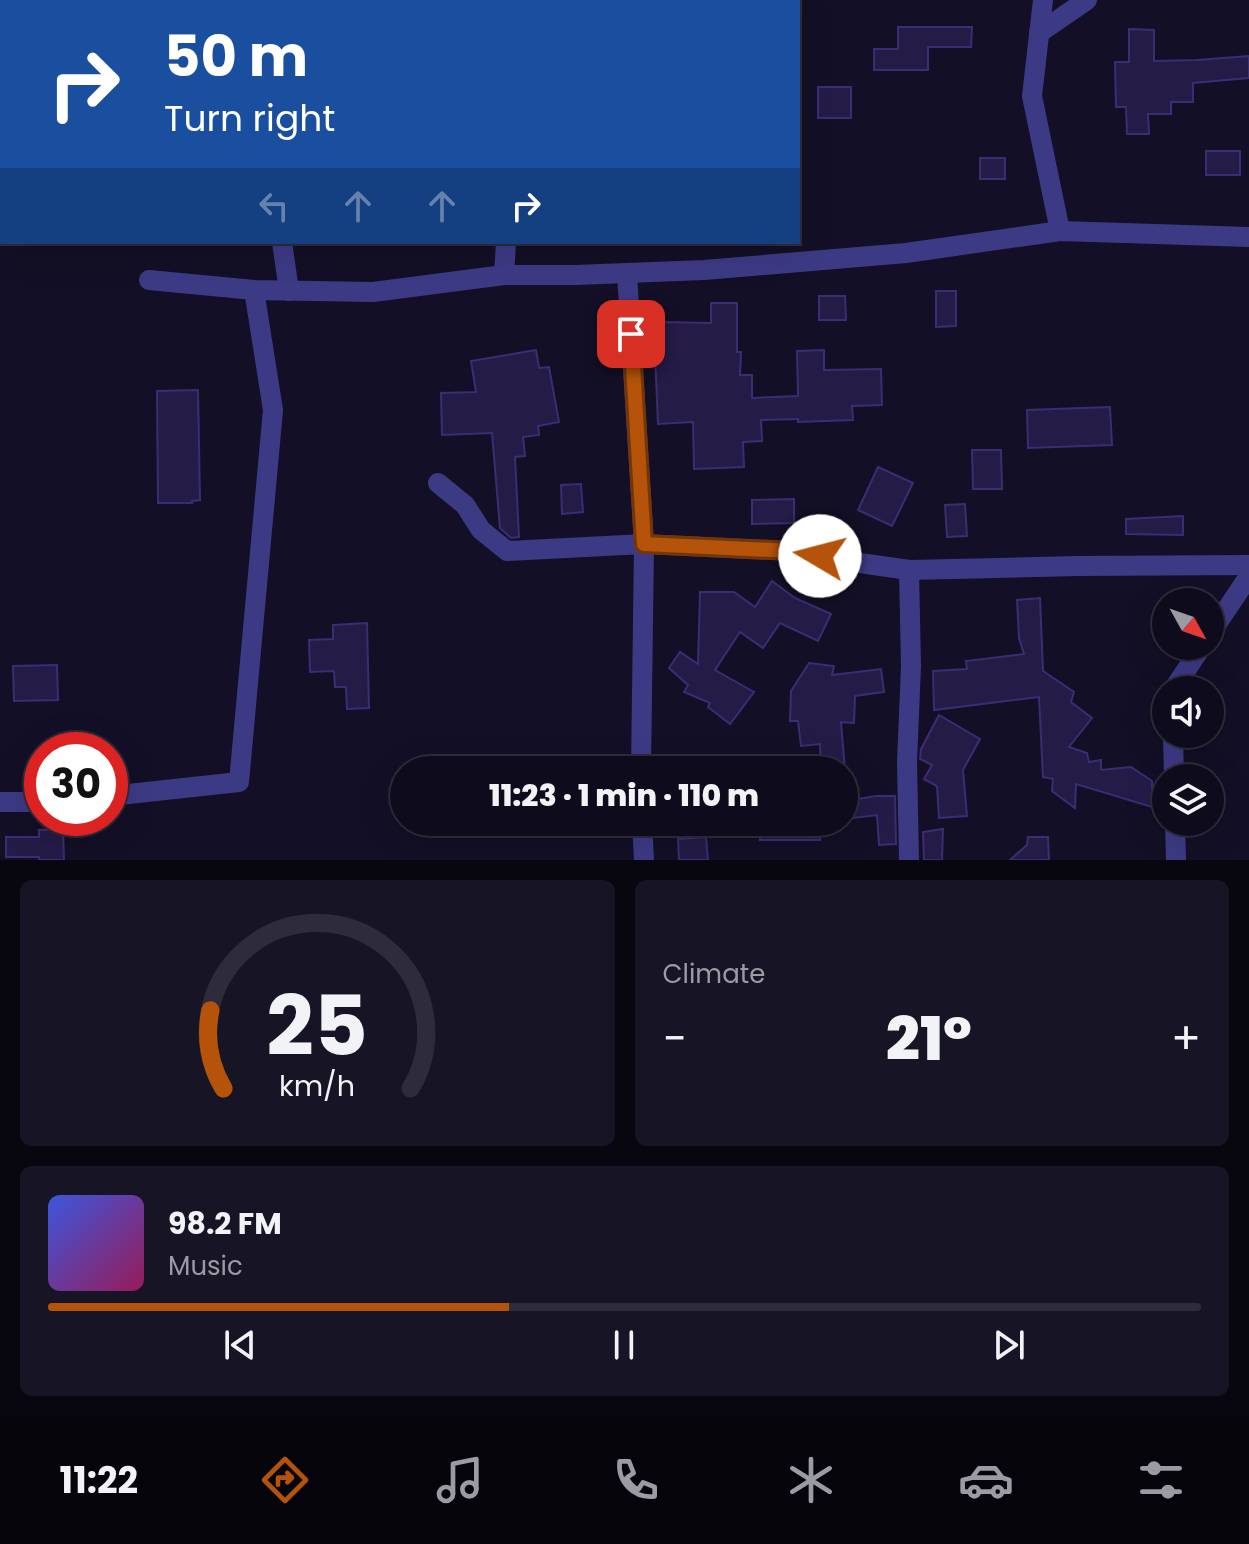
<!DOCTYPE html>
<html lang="en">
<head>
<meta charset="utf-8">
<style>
  :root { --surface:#0e0b1c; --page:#171425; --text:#f1f3f6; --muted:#9b9ba3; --line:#2e2b3b; --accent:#b45309 }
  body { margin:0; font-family:Poppins,sans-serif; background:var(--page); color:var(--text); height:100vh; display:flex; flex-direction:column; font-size:30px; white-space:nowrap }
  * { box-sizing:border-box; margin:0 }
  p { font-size:26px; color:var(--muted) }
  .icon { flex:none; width:44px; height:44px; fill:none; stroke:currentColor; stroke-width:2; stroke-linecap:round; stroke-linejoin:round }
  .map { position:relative; height:860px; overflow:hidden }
  .sheet { display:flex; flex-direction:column; gap:20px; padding:20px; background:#08060f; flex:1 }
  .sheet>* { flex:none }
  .banner { position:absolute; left:0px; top:0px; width:800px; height:244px; box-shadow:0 8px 32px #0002,0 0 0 2px var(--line); background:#1a4fa0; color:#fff; overflow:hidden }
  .needle { width:52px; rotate:130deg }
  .tools { position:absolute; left:1152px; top:588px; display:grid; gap:16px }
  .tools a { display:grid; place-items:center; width:72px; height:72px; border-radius:50%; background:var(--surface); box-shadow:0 8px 32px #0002,0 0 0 2px var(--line); font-size:40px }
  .speed { position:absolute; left:24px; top:732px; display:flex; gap:16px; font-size:40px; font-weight:700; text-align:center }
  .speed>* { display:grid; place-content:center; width:104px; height:104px; border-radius:50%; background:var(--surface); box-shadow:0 8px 32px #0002,0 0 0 2px var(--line); line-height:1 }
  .speed .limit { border:12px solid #d22; background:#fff; color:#111 }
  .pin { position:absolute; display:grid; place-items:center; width:68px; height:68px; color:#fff; margin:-34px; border-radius:16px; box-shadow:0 4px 12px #0006 }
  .me { position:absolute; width:88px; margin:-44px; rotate:278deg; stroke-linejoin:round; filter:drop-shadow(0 0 6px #0008) }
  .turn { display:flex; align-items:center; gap:28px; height:168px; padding:0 32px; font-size:36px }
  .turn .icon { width:104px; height:104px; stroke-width:2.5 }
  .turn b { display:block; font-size:56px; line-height:68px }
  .lanes { display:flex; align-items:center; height:76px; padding:0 32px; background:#0003; justify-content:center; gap:40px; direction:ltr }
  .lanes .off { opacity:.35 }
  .big { font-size:60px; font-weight:800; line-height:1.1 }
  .sheet .card { flex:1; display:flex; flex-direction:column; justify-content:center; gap:12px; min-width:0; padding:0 28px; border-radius:12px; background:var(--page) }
  .sheet .dial { align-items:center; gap:0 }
  .dial svg { height:208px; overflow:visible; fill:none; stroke:var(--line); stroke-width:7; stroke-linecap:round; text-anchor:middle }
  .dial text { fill:var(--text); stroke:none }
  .song { display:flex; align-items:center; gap:24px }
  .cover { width:96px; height:96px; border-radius:12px; background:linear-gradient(135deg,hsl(230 70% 55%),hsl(330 70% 35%)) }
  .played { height:8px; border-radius:4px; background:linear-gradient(90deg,var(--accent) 40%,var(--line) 40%) }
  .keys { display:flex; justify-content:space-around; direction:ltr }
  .heat { display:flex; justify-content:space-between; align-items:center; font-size:44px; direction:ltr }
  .sheet .tiles { flex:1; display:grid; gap:20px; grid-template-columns:1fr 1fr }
  .card:last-child { grid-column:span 2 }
  .trip { position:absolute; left:390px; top:756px; width:468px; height:80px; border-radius:40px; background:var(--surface); box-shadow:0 8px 32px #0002,0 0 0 2px var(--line); font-weight:800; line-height:80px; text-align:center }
  .dock { display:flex; height:128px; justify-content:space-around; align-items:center; background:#06040b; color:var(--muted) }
  .dock .icon { width:56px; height:56px }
  .dock .active { color:var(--accent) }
  .dock b { font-size:36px; color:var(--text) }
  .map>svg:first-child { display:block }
  .building { fill:#241b47; stroke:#3b2d73; stroke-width:2 }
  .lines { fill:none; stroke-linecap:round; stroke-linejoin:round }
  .street { stroke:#3d3a85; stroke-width:20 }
  .route-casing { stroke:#753606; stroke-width:20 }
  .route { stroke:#b45309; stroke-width:14 }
</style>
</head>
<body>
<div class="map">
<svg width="1249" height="860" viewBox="0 0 1249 860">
  <rect width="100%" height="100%" fill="#130f26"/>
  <g class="building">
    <polygon points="898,27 972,27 971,47 928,47 928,70 874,70 874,49 898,49"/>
    <polygon points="1129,29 1154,30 1154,61 1197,60 1249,56 1249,78 1193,83 1193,102 1171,102 1171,114 1148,114 1149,134 1127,134 1126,107 1116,107 1115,62 1129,62"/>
    <rect x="818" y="87" width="33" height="31"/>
    <rect x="1206" y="151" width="34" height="24"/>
    <rect x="980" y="158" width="25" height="21"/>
    <polygon points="936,291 956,291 956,326 936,327"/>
    <polygon points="819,296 845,296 846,320 819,320"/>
    <polygon points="711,303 737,303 737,352 741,352 740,375 752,375 752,398 798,396 797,351 824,350 824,370 881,369 882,405 852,406 853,420 798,422 798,419 761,420 762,441 743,442 744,467 694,469 693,422 658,424 655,354 659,355 660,322 711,323"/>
    <polygon points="536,350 539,368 549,367 559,422 538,426 539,435 523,437 525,456 515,457 519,537 511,538 500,528 492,433 442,435 441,393 476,392 471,361"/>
    <polygon points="198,390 200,500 192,501 192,503 158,503 157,391"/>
    <polygon points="1110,407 1112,445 1028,448 1027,410"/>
    <polygon points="972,450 1001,450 1002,489 973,489"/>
    <polygon points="878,467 913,483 892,526 858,510"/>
    <polygon points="581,484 583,512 562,514 561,485"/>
    <polygon points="794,499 794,523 752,524 752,500"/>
    <polygon points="965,504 967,536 947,537 945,505"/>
    <polygon points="1183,516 1183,535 1126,534 1126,519"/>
    <polygon points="772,581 795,598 831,614 818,641 780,623 763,648 740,632 715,670 754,692 730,724 708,707 710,703 684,692 688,685 669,668 680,652 698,664 700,592 734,592 755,607"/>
    <polygon points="1040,598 1043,671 1074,692 1071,702 1092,718 1069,747 1087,753 1089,762 1101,760 1101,770 1131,767 1152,781 1152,807 1076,784 1075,808 1052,791 1053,779 1043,777 1039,697 934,710 933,671 967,669 966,661 1024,654 1019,638 1017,600"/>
    <polygon points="367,623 369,708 347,709 346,687 335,687 334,671 310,672 309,640 333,639 333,625"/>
    <polygon points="809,663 834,666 832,675 881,669 884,692 855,696 854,723 841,722 845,770 821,770 820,744 801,746 798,721 790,721 791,691"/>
    <polygon points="57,665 58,700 14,701 13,666"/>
    <polygon points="939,715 980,739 963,770 967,816 939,818 937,786 924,779 932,765 920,759 921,749"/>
    <polygon points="876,796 895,796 896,844 879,845 877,815 853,818 851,800"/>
    <polygon points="761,822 820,822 820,840 760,840"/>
    <polygon points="63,829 64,860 39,860 39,857 6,857 6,837 39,837 39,830"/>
    <polygon points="943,829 942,860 924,860 923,832"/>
    <polygon points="706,837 708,860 679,860 678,839"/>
    <polygon points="1028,837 1048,837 1049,860 1010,860 1027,845"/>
  </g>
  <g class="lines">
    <g class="street">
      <polyline points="257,0 257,2"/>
      <polyline points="501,0 501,2"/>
      <polyline points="1043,0 1032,96 1060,231"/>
      <polyline points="1039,33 1087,0"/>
      <polyline points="282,242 289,291"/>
      <polyline points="627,274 644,544 641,770"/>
      <polyline points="504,275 506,242"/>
      <polyline points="149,280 254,290 373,292 504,275 575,275 704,270 906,253 1060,231 1249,237"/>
      <polyline points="438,483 465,505 481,530 507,551 644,544 793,551 846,561 909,570 1077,566 1249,565"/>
      <polyline points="1210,634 1249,576"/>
      <polyline points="1173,690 1202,646"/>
      <polyline points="1173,734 1174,778"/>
      <polyline points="110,796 239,782 273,410 254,290"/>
      <polyline points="0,802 42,802"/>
      <polyline points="642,822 644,860"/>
      <polyline points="1175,822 1176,860"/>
      <polyline points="909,860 907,762 911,666 909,570"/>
    </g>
  </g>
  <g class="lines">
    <defs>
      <polyline id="route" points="631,334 644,544 793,551 820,556"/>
    </defs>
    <use href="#route" class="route-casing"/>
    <use href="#route" class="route"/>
  </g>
</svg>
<div class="tools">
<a><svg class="needle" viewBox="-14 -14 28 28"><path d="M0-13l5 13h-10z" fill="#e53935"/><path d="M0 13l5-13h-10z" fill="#9b9ba3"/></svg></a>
<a><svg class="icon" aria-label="sound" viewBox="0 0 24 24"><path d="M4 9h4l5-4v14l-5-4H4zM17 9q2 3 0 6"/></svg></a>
<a><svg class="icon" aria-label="layers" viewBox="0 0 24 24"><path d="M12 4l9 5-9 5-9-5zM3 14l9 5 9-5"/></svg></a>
</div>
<div class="speed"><div class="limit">30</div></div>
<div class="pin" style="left:631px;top:334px;background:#d93025"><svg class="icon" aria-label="arrive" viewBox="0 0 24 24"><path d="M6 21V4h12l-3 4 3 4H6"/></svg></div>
<svg class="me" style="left:820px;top:556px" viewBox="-20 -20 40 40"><circle r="19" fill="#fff"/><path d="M0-13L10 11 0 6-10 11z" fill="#b45309"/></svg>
<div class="trip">11:23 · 1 min · 110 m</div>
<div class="banner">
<div class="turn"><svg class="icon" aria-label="right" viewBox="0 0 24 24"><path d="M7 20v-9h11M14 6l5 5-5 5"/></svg><div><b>50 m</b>Turn right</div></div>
<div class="lanes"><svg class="icon off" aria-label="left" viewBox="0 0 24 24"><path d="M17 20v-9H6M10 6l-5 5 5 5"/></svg><svg class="icon off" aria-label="ahead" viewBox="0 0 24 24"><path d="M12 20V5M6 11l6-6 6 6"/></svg><svg class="icon off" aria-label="ahead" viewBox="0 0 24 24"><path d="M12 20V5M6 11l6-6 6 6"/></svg><svg class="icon" aria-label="right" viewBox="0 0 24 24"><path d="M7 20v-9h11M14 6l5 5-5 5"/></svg></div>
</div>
</div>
<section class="sheet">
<div class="tiles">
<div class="card dial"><svg viewBox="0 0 100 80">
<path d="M14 69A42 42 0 1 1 86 69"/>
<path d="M14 69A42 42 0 0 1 9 39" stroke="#b45309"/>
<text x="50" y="56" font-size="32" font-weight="700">25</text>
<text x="50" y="72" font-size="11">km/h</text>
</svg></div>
<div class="card"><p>Climate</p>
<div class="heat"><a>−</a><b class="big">21°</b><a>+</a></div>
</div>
<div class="card">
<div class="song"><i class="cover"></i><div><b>98.2 FM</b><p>Music</p></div></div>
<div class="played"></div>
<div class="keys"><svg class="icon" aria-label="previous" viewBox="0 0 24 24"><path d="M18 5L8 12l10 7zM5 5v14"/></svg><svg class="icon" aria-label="pause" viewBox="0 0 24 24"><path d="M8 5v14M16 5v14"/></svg><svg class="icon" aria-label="next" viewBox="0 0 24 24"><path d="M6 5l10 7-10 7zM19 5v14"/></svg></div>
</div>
</div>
</section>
<nav class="dock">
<b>11:22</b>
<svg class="icon active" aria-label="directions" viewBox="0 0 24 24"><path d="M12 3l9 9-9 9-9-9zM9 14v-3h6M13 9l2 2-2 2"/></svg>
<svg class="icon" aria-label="music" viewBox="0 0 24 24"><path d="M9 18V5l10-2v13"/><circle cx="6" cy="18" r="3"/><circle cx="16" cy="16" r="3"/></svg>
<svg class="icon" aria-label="phone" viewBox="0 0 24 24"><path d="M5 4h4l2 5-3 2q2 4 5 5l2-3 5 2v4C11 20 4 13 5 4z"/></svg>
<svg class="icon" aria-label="climate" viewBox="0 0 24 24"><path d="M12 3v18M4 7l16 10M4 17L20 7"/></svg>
<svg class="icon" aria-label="car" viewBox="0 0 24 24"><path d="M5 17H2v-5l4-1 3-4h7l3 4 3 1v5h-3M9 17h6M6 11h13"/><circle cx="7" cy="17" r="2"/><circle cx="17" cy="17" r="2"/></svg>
<svg class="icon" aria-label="filters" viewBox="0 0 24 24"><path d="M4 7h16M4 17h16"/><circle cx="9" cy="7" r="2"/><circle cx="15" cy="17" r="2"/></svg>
</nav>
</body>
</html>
